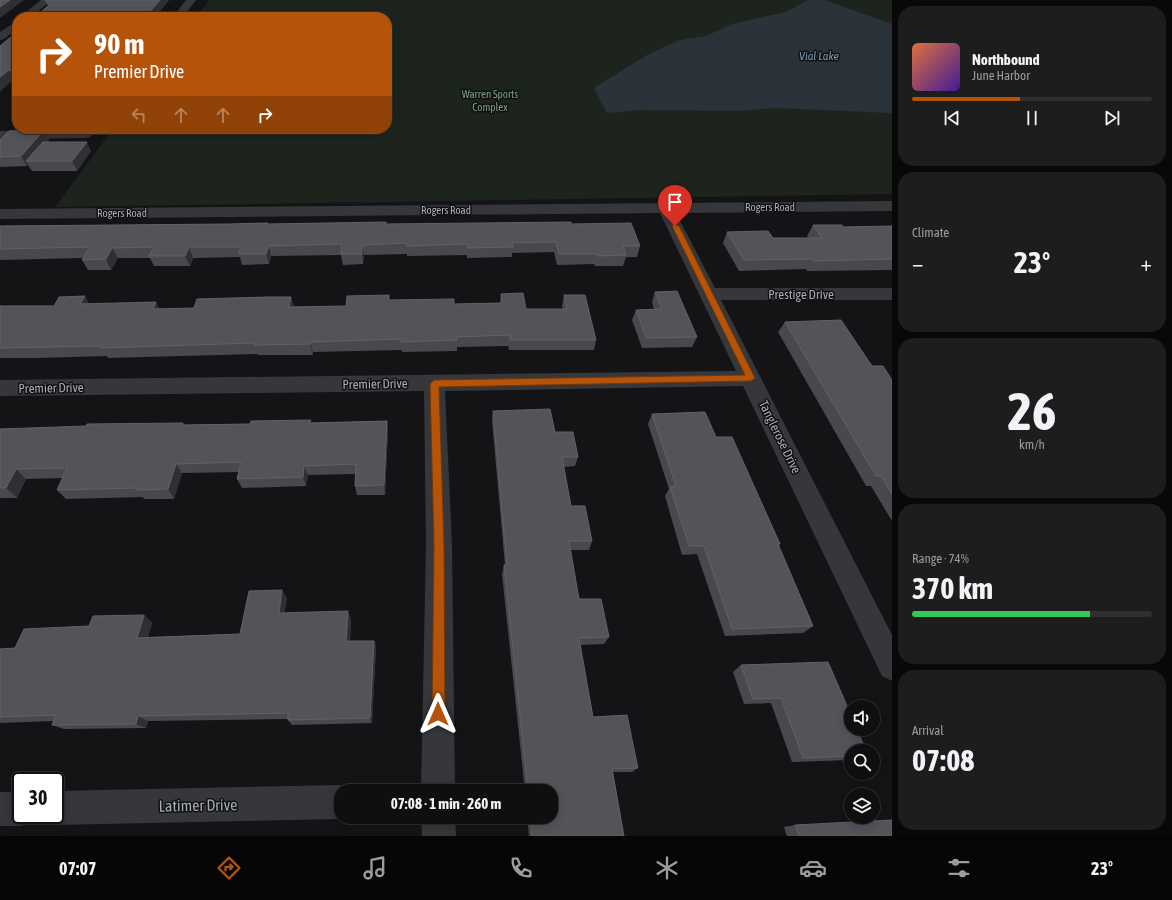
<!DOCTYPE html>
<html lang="en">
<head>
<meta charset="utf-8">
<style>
  :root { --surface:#0f0f10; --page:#1d1d1e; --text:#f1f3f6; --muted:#9b9c9f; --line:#2f2f30; --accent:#b45309 }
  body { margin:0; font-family:"Asap Condensed",sans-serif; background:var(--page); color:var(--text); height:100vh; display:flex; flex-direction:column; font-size:15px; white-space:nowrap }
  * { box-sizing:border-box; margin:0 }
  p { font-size:13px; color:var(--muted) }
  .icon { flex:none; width:22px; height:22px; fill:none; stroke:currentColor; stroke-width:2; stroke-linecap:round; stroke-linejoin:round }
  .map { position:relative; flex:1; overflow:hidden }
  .panel { display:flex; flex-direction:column; gap:6px; padding:6px; background:#080809; width:280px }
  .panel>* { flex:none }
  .banner { position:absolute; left:12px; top:12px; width:380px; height:122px; border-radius:16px; box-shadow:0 2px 10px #0003,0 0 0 1px var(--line); background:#b45309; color:#fff; overflow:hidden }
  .controls { position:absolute; left:844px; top:700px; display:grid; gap:8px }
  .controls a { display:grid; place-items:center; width:36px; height:36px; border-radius:50%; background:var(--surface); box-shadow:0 2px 10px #0003,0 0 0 1px var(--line); font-size:20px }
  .speed { position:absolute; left:12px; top:772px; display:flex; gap:8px; font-size:20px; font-weight:700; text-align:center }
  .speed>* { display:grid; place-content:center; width:52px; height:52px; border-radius:50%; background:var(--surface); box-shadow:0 2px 10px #0003,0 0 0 1px var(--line); line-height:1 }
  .speed .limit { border:2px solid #111; border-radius:6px; background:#fff; color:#111 }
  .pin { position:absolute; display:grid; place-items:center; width:34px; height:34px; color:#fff; margin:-41px -17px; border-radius:50% 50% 50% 0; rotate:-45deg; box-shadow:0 0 4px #0007 }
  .pin .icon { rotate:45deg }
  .me { position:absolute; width:44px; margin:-22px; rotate:0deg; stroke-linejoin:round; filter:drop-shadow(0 0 3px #0008) }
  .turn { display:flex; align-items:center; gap:14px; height:84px; padding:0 16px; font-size:18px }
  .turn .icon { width:52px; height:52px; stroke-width:2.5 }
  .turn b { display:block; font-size:28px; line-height:34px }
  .lanes { display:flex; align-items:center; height:38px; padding:0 16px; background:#0003; justify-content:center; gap:20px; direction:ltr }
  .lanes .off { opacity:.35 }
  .big { font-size:30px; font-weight:700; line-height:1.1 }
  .panel .widget { flex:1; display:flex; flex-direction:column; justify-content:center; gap:6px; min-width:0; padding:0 14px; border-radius:16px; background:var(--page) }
  .panel .dial { align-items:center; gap:0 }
  .dial b { font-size:52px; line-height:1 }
  .song { display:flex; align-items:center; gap:12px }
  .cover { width:48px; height:48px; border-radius:6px; background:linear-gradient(135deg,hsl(20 70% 55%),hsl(260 70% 35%)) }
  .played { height:4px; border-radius:2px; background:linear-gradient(90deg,var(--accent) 45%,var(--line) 45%) }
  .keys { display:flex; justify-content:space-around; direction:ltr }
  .heat { display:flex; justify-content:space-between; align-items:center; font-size:22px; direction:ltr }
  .charge { height:6px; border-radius:3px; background:linear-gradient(90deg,#34c759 74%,var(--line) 0) }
  .trip { position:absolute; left:334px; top:784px; width:224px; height:40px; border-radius:16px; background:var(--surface); box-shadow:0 2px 10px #0003,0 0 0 1px var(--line); font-weight:700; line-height:40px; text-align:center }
  .menu { display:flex; height:64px; justify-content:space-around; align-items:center; background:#060606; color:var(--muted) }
  .menu .icon { width:28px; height:28px }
  .menu .current { color:var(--accent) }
  .menu b { font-size:18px; color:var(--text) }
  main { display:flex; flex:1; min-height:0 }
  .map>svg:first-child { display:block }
  .green { fill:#1d241d }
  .water { fill:#2b333a }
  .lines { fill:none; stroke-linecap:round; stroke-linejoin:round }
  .minor { fill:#36373b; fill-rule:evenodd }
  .wall { fill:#48494e }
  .shaded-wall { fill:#2f3033 }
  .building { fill:#525459; stroke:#606268 }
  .route { fill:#b45309; stroke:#753606 }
  .labels { text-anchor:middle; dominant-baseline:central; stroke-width:3; stroke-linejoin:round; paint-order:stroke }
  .far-park-label { font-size:11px; fill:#7ea180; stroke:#0f0f11 }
  .far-street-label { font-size:11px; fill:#a7acb6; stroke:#0f0f11 }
  .far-water-label { font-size:12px; font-style:italic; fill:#7e9ab0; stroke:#0f0f11 }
  .street-label { font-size:13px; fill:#a7acb6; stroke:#0f0f11 }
  .near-street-label { font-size:16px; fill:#a7acb6; stroke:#0f0f11 }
</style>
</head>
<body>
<main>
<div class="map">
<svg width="892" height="836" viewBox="0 0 892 836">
  <rect width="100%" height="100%" fill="#141416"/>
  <polygon class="green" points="209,0 892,0 892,194 55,207 113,129 387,129 387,17 196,17"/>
  <polygon class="water" points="808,0 824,0 892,24 892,113 775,108 741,111 642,110 607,113 594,88 645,56 680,40 706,36 732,24 786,12"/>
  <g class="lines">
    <g class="minor">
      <polygon points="41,0 52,0 31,17 20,17"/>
      <polygon points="186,0 196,0 183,17 173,17"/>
      <polygon points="17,21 17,29 4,39 0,40 0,32"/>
      <polygon points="82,129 96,129 90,137 85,138 0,139 0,131"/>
      <polygon points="892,201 892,211 676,213 715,288 892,288 892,300 721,300 892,635 892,681 882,676 743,386 445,391 452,545 455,791 421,791 426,545 424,391 0,396 0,380 736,371 660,213 0,219 0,209"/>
      <polygon points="341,785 353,791 341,791 341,817 346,817 341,819 55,825 43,820 41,815 55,815 55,791"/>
      <polygon points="0,792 21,792 21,815 36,815 33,821 21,826 0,826"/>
      <polygon points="421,817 455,817 456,836 422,836"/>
    </g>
  </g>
  <g class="wall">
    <polygon points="45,0 169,0 155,17 35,17 48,6"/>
    <polygon points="17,32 17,78 14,79 0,91 0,46"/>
    <polygon points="44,130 49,140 47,142 91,151 77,171 32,171 28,165 27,166 0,167 0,140"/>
    <polygon points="268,223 269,224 571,224 640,246 637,257 626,257 623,266 595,266 594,264 557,265 554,252 512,253 512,257 467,258 467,255 407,256 407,254 364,255 363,264 343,265 341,255 271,256 269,264 242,265 240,257 193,258 190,266 154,266 150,258 118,258 111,270 88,270 82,260 83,258 0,260 0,226 229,224"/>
    <polygon points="813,225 843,227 892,226 892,270 807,271 806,269 739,271 723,243 727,232 773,238 809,238 807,236"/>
    <polygon points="655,292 697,337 692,347 642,348 632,320 636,310 654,309 652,302"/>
    <polygon points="501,294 526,309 563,309 562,306 564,295 596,340 594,350 509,350 508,346 457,347 457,351 402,352 402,350 313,352 313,355 258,355 257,354 108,358 107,356 37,358 0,358 0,306 54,306 89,304 159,309 194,308 291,297 294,307 346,306 390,300 454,304 500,303"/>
    <polygon points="785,322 872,366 892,380 892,521 871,486 866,486 778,332"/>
    <polygon points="493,411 555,432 578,457 575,466 564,467 571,506 592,541 589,550 570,550 579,599 609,637 604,644 580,645 593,717 638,768 632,772 613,772 624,836 529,836 527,817 551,817 551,791 525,791 502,574 504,565 505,565 492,421"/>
    <polygon points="652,414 716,437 780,544 778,545 813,626 803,633 725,636 697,554 682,555 665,496 669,489 648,424"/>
    <polygon points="387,421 388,431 385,495 357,495 355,486 356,474 308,475 306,486 242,488 237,479 239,472 182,473 174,499 144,499 143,497 66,499 57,490 63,478 26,479 17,498 0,498 0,429 185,425 312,423"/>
    <polygon points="287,598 284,613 351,619 350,641 374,641 376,647 372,723 292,725 288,720 288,719 148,721 146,728 64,729 52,725 54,721 0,723 0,649 15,648 89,626 144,615 152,623 148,637 240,634"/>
    <polygon points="741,665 851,751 851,760 792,762 771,703 744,704 733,672"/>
    <polygon points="795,825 892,836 787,836 784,827"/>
  </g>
  <g class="shaded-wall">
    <polygon points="10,0 24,0 0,18 0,7"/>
    <polygon points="160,0 169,0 155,17 145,17"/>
    <polygon points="9,70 14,79 0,91 0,77"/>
    <polygon points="44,130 49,140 31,161 26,161 28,165 27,166 21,156"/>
    <polygon points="87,142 91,151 77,171 72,161"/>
    <polygon points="362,245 364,255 363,264 362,254"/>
    <polygon points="269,246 271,256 269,264 266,254"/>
    <polygon points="189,247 193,258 190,266 185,256"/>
    <polygon points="112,248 118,258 111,270 106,259"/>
    <polygon points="85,296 91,307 80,304"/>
    <polygon points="291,297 294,307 289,307"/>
    <polygon points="156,302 161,312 153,309"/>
    <polygon points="310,342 313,352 313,355 310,344"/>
    <polygon points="387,421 388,431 385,495 384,485"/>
    <polygon points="176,464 182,473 174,499 168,489"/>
    <polygon points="304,466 308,475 306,486 303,477"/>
    <polygon points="16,469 26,479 17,498 6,488"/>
    <polygon points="282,590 287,598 283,620 279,613"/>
    <polygon points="348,611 351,619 349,648 346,641"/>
    <polygon points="144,615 152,623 146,644 137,638"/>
    <polygon points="374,641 376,647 372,723 370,718"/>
    <polygon points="138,716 148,721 146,728 136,724"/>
  </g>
  <g class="building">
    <polygon points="0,0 10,0 0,7"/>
    <polygon points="45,0 160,0 145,17 35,17 49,5"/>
    <polygon points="17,32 17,69 9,70 0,77 0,46"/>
    <polygon points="44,130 21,156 0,157 0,140 9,131"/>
    <polygon points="43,142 87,142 72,161 26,161"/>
    <polygon points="386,222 386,224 571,222 571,224 631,223 640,246 623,246 626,255 597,256 597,254 559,254 556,242 512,243 513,247 468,248 467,244 407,246 407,243 362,245 362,254 341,254 342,244 269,246 266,254 239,254 241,247 189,247 185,256 149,256 154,247 112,248 106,259 82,260 90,247 0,249 0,226 229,224 268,223 268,224"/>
    <polygon points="813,225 842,225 843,227 892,226 892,259 813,261 812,259 744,260 727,232 768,231 773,238 822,238"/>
    <polygon points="677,291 697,337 646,338 636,310 662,309 655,292"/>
    <polygon points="523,293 526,309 567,309 564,295 585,295 596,340 510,340 510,335 456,337 457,340 401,342 401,339 310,342 310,344 254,345 254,343 101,348 102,346 0,348 0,306 54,306 59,297 85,296 80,304 156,302 153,309 194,308 197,299 267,297 291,297 289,307 346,306 347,296 389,295 389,300 454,299 454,304 502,303 501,294"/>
    <polygon points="841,320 872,366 883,366 892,380 892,494 881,476 876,476 785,322"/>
    <polygon points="550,409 555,432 573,432 578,457 562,457 571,506 585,506 592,541 569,541 579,599 601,599 609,637 579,638 593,717 627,715 638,768 612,769 624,836 532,836 530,817 551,817 551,791 528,791 504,565 507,565 493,411"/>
    <polygon points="705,412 716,437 732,437 780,544 778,544 813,626 732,629 704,546 689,546 670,487 676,486 652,414"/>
    <polygon points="311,420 310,423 387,421 384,485 355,486 356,464 304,466 303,477 237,479 241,462 176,464 168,489 137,490 138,488 57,490 67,468 16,469 6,488 0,488 0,429 86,426 87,424 183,423 183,425 250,424 251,421"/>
    <polygon points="282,590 279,613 348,611 346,641 374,641 370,718 288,720 288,713 138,716 136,724 52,725 56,715 0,717 0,649 15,648 24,629 89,626 93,616 144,615 137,638 240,634 249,591"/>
    <polygon points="828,662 851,715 851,729 857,729 866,751 851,751 851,756 803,758 781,698 753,699 741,665"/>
    <polygon points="892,820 892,836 799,836 795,825"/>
  </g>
  <polygon class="route" points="673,224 679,226 755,378 751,381 439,387 444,545 445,714 443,719 438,720 434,719 432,714 434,545 430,384 434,380 745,375 672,226"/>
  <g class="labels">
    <g class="far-park-label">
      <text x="490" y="94">Warren Sports<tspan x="490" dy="13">Complex</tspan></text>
    </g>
    <g class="far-street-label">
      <text x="770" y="207">Rogers Road</text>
      <text x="446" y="210">Rogers Road</text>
      <text x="122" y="213">Rogers Road</text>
    </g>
    <g class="far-water-label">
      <text x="819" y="56">Vial Lake</text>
    </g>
    <g class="street-label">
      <text x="801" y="294">Prestige Drive</text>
      <text transform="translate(375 384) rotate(-1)">Premier Drive</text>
      <text transform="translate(51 388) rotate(-1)">Premier Drive</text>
      <text transform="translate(780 437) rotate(64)">Tanglerose Drive</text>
    </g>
    <g class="near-street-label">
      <text transform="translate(198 805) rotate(-1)">Latimer Drive</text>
    </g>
  </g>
</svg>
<div class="controls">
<a><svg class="icon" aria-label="sound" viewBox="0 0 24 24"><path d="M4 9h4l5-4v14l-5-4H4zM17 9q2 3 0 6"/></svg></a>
<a><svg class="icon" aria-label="search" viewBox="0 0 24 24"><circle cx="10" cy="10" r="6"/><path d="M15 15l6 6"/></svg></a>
<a><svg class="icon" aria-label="layers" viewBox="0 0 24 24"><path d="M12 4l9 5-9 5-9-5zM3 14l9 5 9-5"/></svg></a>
</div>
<div class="speed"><div class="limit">30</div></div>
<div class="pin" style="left:675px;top:226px;background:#d93025"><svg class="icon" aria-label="arrive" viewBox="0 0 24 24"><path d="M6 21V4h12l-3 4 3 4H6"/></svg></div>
<svg class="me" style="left:438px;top:714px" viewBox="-20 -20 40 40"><path d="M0-17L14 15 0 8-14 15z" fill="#b45309" stroke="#fff" stroke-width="4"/></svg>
<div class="trip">07:08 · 1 min · 260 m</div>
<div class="banner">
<div class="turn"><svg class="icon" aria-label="right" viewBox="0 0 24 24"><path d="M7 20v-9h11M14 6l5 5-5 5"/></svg><div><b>90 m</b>Premier Drive</div></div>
<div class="lanes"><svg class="icon off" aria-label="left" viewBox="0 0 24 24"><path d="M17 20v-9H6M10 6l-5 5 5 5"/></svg><svg class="icon off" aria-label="ahead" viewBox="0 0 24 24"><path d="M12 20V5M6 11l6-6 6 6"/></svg><svg class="icon off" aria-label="ahead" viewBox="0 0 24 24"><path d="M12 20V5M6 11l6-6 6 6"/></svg><svg class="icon" aria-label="right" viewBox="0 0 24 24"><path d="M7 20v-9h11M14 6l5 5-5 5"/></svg></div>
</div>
</div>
<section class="panel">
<div class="widget">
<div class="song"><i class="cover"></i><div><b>Northbound</b><p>June Harbor</p></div></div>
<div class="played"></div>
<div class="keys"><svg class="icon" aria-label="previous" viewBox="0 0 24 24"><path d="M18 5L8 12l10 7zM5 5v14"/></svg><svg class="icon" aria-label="pause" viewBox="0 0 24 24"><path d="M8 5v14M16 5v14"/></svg><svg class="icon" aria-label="next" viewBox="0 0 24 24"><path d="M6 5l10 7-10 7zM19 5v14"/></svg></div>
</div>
<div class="widget"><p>Climate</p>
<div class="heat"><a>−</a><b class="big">23°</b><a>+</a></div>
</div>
<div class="widget dial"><b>26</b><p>km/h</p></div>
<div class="widget"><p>Range · 74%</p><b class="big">370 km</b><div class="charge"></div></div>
<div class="widget"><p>Arrival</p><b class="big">07:08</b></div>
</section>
</main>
<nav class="menu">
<b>07:07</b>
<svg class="icon current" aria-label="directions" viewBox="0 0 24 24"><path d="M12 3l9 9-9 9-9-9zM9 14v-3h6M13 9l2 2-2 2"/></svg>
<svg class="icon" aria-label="music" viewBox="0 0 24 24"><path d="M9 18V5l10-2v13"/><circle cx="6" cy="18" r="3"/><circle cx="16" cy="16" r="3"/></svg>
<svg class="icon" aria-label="phone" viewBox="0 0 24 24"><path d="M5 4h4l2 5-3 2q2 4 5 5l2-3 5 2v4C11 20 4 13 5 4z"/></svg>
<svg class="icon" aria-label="climate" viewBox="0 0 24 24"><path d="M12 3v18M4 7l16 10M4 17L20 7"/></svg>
<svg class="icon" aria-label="car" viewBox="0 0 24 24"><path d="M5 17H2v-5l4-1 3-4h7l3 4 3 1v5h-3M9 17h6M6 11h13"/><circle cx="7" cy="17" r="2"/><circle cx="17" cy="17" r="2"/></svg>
<svg class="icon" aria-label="filters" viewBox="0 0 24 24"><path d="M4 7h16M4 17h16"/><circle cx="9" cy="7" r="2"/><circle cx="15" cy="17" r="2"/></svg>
<b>23°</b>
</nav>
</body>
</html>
